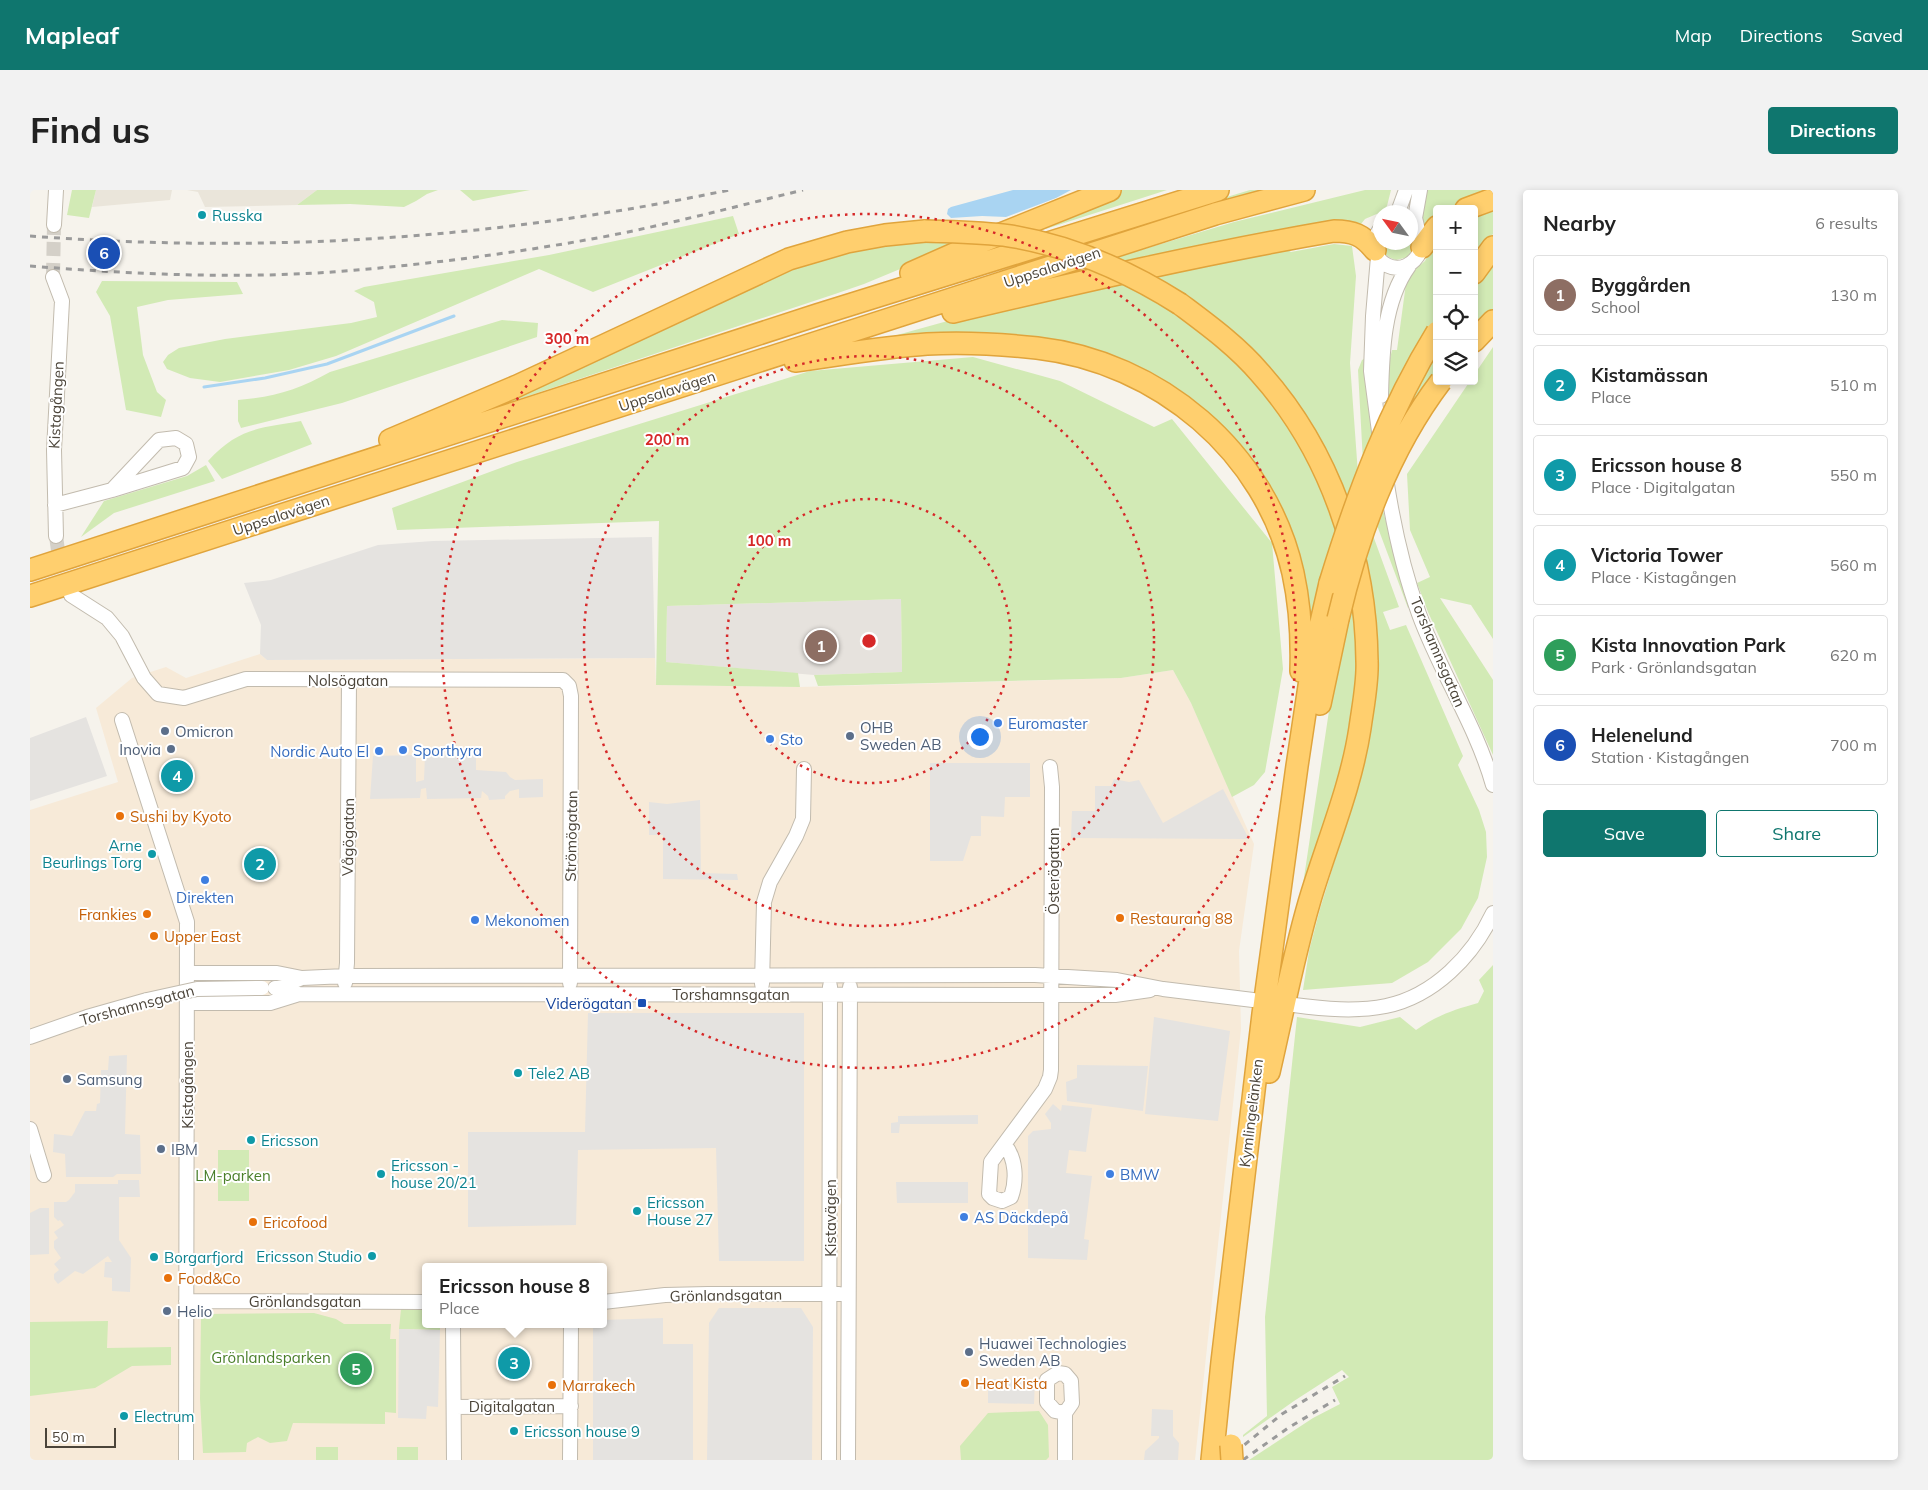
<!DOCTYPE html>
<meta charset="utf-8">
<style>
:root{--surface:#fff;--page:#f2f2f2;--text:#222;--muted:#767676;--line:#e0e0e0;--accent:#0f766e}
body{margin:0;font-family:Mulish,sans-serif;background:var(--page);color:var(--text)}
.controls{position:absolute;right:15px;top:15px;display:grid;overflow:hidden;border-radius:5px;box-shadow:0 2px 8px #0003}
.controls button{width:45px;height:45px;display:grid;place-items:center;padding:0;border:0;border-bottom:1px solid var(--line);background:var(--surface);color:var(--text);font:25px sans-serif}
.compass{position:absolute;left:1343px;top:15px;width:45px;height:45px;border-radius:50%;background:var(--surface);box-shadow:0 2px 8px #0003;rotate:303deg}
.scale{position:absolute;left:15px;bottom:12px;width:71px;box-sizing:border-box;padding-left:5px;border:2px solid #4b4439;border-top:0;font-size:14px;line-height:18px;white-space:nowrap;color:#4b4439;-webkit-text-stroke:4px #fff;paint-order:stroke}
.you{position:absolute;left:949px;top:546px;width:18px;height:18px;margin:-12px;border:4px solid #fff;border-radius:50%;background:#1a73e8;box-shadow:0 0 0 8px #1a73e833}
.badge{display:grid;place-items:center;width:32px;height:32px;border-radius:50%;background:var(--accent);color:#fff;font-size:16px;font-weight:700}
.pin{position:absolute;translate:-50% -50%;border:2px solid #fff;box-shadow:0 1px 5px #0006}
.popup{position:absolute;left:392px;top:1073px;width:185px;height:65px;box-sizing:border-box;display:grid;place-content:center;border-radius:5px;background:var(--surface);filter:drop-shadow(0 1px 4px #0005);font-size:16px;white-space:nowrap;color:var(--muted)}
.popup b{font-size:19px;color:var(--text)}
.popup::after{content:'';position:absolute;left:50%;top:100%;margin-left:-10px;border:10px solid transparent;border-top-color:var(--surface)}
.list{margin:0;padding:0;list-style:none}
h2{display:flex;justify-content:space-between;align-items:center;height:65px;margin:0;padding:0 20px;font-size:21px}
h2 small{font-size:16px;font-weight:400;color:var(--muted)}
.list li{display:grid;grid-template-columns:32px 1fr auto;gap:15px;align-items:center;box-sizing:border-box;height:80px;margin:0 10px 10px;padding:0 10px;border:1px solid var(--line);border-radius:5px}
.list b{display:block;font-size:19px;white-space:nowrap}
.list p{margin:0;font-size:16px;white-space:nowrap;color:var(--muted)}
.list em{font-size:16px;font-style:normal;color:var(--muted)}
.actions{display:flex;gap:10px;padding:15px 20px}
.actions a{flex:1;padding:11px 0;border:1px solid var(--accent);border-radius:5px;text-align:center;font-size:18px;color:var(--accent)}
.actions .main{background:var(--accent);color:#fff}
.icon{flex:none;width:28px;height:28px;fill:none;stroke:currentColor;stroke-width:2;stroke-linecap:round;stroke-linejoin:round}
.map{position:relative;flex:none;width:1463px;height:1270px;overflow:hidden;border-radius:5px}
header{display:flex;align-items:center;gap:30px;box-sizing:border-box;height:70px;padding:0 25px;background:var(--accent);color:#fff}
header strong{font-size:24px}
nav{display:flex;gap:28px;margin-inline-start:auto;font-size:18px}
.intro{display:flex;align-items:center;justify-content:space-between;box-sizing:border-box;height:120px;padding:0 30px}
h1{margin:0;font-size:35px}
.button{padding:12px 22px;border-radius:5px;background:var(--accent);color:#fff;font-size:18px;font-weight:700}
main{display:flex;gap:30px;padding:0 30px}
aside{flex:1;background:var(--surface);border-radius:5px;box-shadow:0 2px 8px #0003}
.map>svg:first-child{display:block}
.residential{fill:#eae5da}
.commercial{fill:#f7ead8;fill-rule:evenodd}
.industrial{fill:#e6e2dd}
.green{fill:#d2eab5}
.parking{fill:#e5e3e0}
.water{fill:#a9d4f2}
.lines{fill:none;stroke-linecap:round;stroke-linejoin:round}
.stream{stroke:#a9d4f2;stroke-width:3}
.minor-tunnel{stroke:#d4d0c8;stroke-width:14;stroke-dasharray:14 7;stroke-linecap:butt}
.minor-casing{stroke:#c2bbae;stroke-width:16}
.highway-casing{stroke:#e0a43c;stroke-width:24}
.minor{stroke:#fff;stroke-width:14}
.highway{stroke:#ffcf6e;stroke-width:21}
.rail{stroke:#9a9a9a;stroke-width:3;stroke-dasharray:6 6;stroke-linecap:butt}
.minor-bridge-casing{stroke:#c2bbae;stroke-width:16;stroke-linecap:butt}
.highway-bridge-casing{stroke:#e0a43c;stroke-width:24;stroke-linecap:butt}
.minor-bridge{stroke:#fff;stroke-width:14}
.highway-bridge{stroke:#ffcf6e;stroke-width:21}
.ring{fill:none;stroke:#d62828;stroke-width:2.5;stroke-dasharray:2.5 5}
.culture-dot{fill:#0f9aa8;stroke:#fff;stroke-width:2}
.shop-dot{fill:#3f7fe0;stroke:#fff;stroke-width:2}
.service-dot{fill:#5c6f8a;stroke:#fff;stroke-width:2}
.food-dot{fill:#e8710a;stroke:#fff;stroke-width:2}
.transit-dot{fill:#1a4fb4;stroke:#fff;stroke-width:2}
.labels{text-anchor:middle;dominant-baseline:central;stroke-width:4;stroke-linejoin:round;paint-order:stroke}
.culture-label{font-size:15px;fill:#0d838f;stroke:#fff;text-anchor:start}
.street-label{font-size:15px;fill:#4b4439;stroke:#fff}
.shop-label{font-size:15px;fill:#366cbe;stroke:#fff;text-anchor:start}
.service-label{font-size:15px;fill:#4e5e75;stroke:#fff;text-anchor:start}
.food-label{font-size:15px;fill:#c56008;stroke:#fff;text-anchor:start}
.transit-label{font-size:15px;fill:#164399;stroke:#fff;text-anchor:end}
.park-label{font-size:15px;fill:#4a7f2a;stroke:#fff}
.centre{fill:#d62828;stroke:#fff;stroke-width:2.5}
.ring-label{font-size:15px;text-anchor:middle;font-weight:bold;fill:#d62828;stroke:#fff;stroke-width:4;stroke-linejoin:round;paint-order:stroke}
</style>
<header>
<strong>Mapleaf</strong>
<nav><a>Map</a><a>Directions</a><a>Saved</a></nav>
</header>
<div class="intro"><h1>Find us</h1><a class="button">Directions</a></div>
<main>
<div class="map">
<svg width="1463" height="1270" viewBox="0 0 1463 1270">
<rect width="100%" height="100%" fill="#f6f3ec"/>
<path class="residential" d="M66,0H142L140,10L62,17Z
M157,0H287L267,15L175,17L168,2Z"/>
<path class="commercial" d="M230,464L237,470L625,468L626,495L770,497L1091,488L1143,480L1161,513L1224,654L1209,761L1211,839L1165,1270H0V620L88,592L66,518L102,488L136,477L156,488ZM395,1077H573V1134H395Z"/>
<path class="industrial" d="M871,409L872,482L784,485L636,472L637,416Z"/>
<path class="green" d="M42,0H66L59,28L37,25Z
M287,0H408L397,4L386,11L374,17L320,14L267,15Z
M430,0H500L443,11Z
M1092,0H1137L1000,44L990,42Z
M1220,0H1238L1048,56L1041,54Z
M1335,0H1361L1356,20L1335,29L1327,39L1096,76L1081,69L1204,32Z
M1396,0H1463L1427,19H1407V31L1395,43L1391,24Z
M1463,14V44L1444,69V21Z
M703,26L709,44L563,102L509,79L306,166L259,180L190,192L160,188L137,179L133,172L138,165L149,158L195,149L321,133L347,127L344,112L324,101L334,97L519,65Z
M1381,43L1384,57L1378,67L1366,70C1356,67 1353,63 1352,53L1380,52Z
M1407,44V126L1355,223V190L1362,160H1367L1377,86L1395,71Z
M940,50L834,94L805,104L483,211L480,205L713,97L785,69L870,51Z
M1304,54L1322,56L1326,86L1320,173L1328,284L1317,315L1265,216L1112,83L1254,58L1261,62Z
M1463,72V122L1444,141V96Z
M1088,88C1161,125 1226,181 1269,251C1284,276 1296,310 1309,337L1280,443L1214,266L1077,169L849,150L979,114Z
M72,91L207,92L213,104L138,110L107,117L113,165L127,202L136,210L131,227L96,220L80,126L66,102Z
M472,130L508,133L507,147L312,213L211,238L208,231V210C244,207 268,200 300,182Z
M1407,154V187L1359,263L1375,212Z
M1463,157V449L1441,415L1410,408L1463,490V565L1398,422L1387,393L1400,387L1380,340L1377,284L1440,191H1444V185Z
M943,167L1030,191L1124,237L1142,229L1242,353L1253,479L1235,582L1224,595L1202,607L1161,513L1143,480L1091,488L788,496L784,485L872,482L871,409L637,416L636,472L768,483L770,497L626,495L629,331L367,340L362,318L487,272L780,181Z
M1334,169L1338,179L1343,249L1333,272L1328,180L1332,170Z
M271,231L282,254L192,289L178,271C208,238 230,238 271,231Z
M176,275L185,291L84,323L51,347L74,311L157,286Z
M1351,313L1379,417L1378,418L1345,330Z
M1341,340L1369,417L1353,422L1360,440L1376,435L1433,566L1428,575L1449,620L1456,642L1457,667L1448,708L1431,739L1398,772L1362,793L1273,800L1279,761L1290,719L1331,585L1337,557L1346,490L1333,367Z
M1323,400L1328,489L1312,588L1272,701L1303,494Z
M1463,775V1270H1219L1283,1228L1310,1214L1302,1197L1319,1187L1312,1180L1264,1211L1213,1247V1245L1237,1226L1235,1127L1267,827L1330,837L1370,827L1386,840C1408,825 1423,820 1448,813L1454,801L1449,790Z
M188,960H219V1011H188Z
M371,1119H395V1134H410V1140L369,1139Z
M284,1123L306,1129L314,1134H361L360,1149H366V1223L355,1222V1234L263,1233L257,1251L240,1253L228,1247L217,1253L216,1262L173,1263L170,1209L171,1124Z
M78,1131L77,1158L141,1157V1175L102,1176L65,1198L0,1206V1132Z
M1009,1221L1018,1235L1019,1267L1016,1270H931L930,1256L958,1223Z
M286,1257H308V1270H286Z
M367,1257H388V1270H367Z"/>
<path class="parking" d="M622,347L625,468L237,470L230,464L231,435L214,393L241,390L348,355L403,351Z
M56,527L77,586L0,611V548Z
M386,565V592L394,590L395,565H446V580L476,582L480,587L485,590L513,589V607L489,608V599L480,601L475,606V609L459,610L458,606L452,601L451,608L397,609L396,598L391,599L390,608L340,609L343,566Z
M900,573H1000V607H975L974,627L951,626V646H941L933,671H900Z
M1084,589L1099,592L1109,590L1133,633L1193,599L1219,649L1041,648L1042,621H1065V596H1081Z
M670,610L671,683L707,684L708,690L633,689V645H619V612L637,614Z
M558,823H774V1071H689L686,958L548,960L546,1035L438,1037V942H555Z
M1124,827L1200,841L1188,931L1115,924Z
M97,865L95,944L110,945L111,984H87L83,987H36L35,964L23,962L24,944L42,946L55,921H66L67,914L70,913L71,880H78L79,866Z
M1047,875L1118,876L1113,921L1037,911L1036,892L1047,888Z
M1023,914L1031,921L1032,915L1062,918L1056,962L1039,960L1036,983L1062,986L1054,1049L1059,1050L1057,1070L998,1068V946L1003,941L1021,939V933L1015,924Z
M948,925V934H870L869,943H861V933L868,932V926Z
M88,990H109L110,1007H89V1050L101,1068L100,1102L82,1101V1088L74,1087L75,1072H82L78,1066L53,1084L45,1081L28,1094L24,1089V1084L29,1080L24,1074L31,1068L24,1058V1051L28,1048L24,1042L34,1035L30,1030L28,1031L24,1027V1012H36L39,1010L45,1002V994H88Z
M866,992H938V1013H867Z
M10,1018H19V1064L0,1065V1023Z
M689,1118H771L783,1137L782,1270H677L679,1133Z
M633,1128V1154H663V1270H563V1134H573V1130Z
M369,1139L410,1140L408,1217L397,1216L396,1229L368,1228Z
M958,1189L1005,1190L1004,1214L958,1213Z
M1122,1219L1143,1220V1246L1149,1253L1148,1270H1114L1115,1261L1129,1248V1246H1121Z"/>
<path class="water" d="M983,0H1041L1026,8L976,27L952,26L921,28L917,24L918,19L921,17Z"/>
<g class="lines">
<path class="stream" d="M174,197L235,188L297,174L424,126"/>
<path class="minor-tunnel" d="M23,87L24,35
M26,346L30,375L40,402"/>
<g class="minor-casing">
<path id="minor" d="M1368,22L1376,0
M24,35L26,0
M1350,39C1328,71 1377,98 1392,57L1385,28L1390,0
M1348,67L1343,126L1341,181L1350,249
M23,87L32,111L24,260L26,346
M1351,206C1352,164 1353,112 1379,76
M1356,288C1363,334 1373,380 1389,424C1410,482 1446,535 1463,595
M25,315L82,300L153,278L159,267L156,254L146,248L129,250L82,300
M41,405L77,428L92,446L114,488L128,504L154,508L216,489L533,490L539,496L541,506L540,793
M92,530L157,732L156,1270
M158,783H247L272,788
M315,793L317,773L319,490
M732,794L734,712L740,692L766,646L773,629L774,579
M245,798L269,804L1022,805H1085L1120,800
M247,798L272,788L316,786L1005,785L1087,790L1133,799L1223,810
M157,813H240L269,804
M1264,815C1294,819 1326,822 1356,816C1404,806 1443,766 1463,723
M0,847L57,827L117,810
M0,939L14,985
M975,955C986,969 987,990 981,1007L972,1011L963,1008L959,1004L961,972L1015,899L1020,887L1021,880L1022,597L1020,577
M156,1111L395,1112
M573,1112L635,1105L678,1104H809
M423,1134L424,1270
M424,1217L541,1216
M1035,1223L1025,1221L1017,1212V1190L1028,1183L1035,1184L1041,1191L1042,1213L1035,1223V1270
M540,1270L541,1134
M799,1270L800,796
M818,1270L820,797"/>
</g>
<g class="highway-casing">
<path id="highway" d="M1436,19L1463,9
M1392,57L1407,37
M881,83L951,52L1080,0
M1444,83L1463,57
M1150,114C1178,135 1207,156 1230,183C1300,261 1336,367 1337,471C1338,492 1333,516 1330,538C1321,598 1296,655 1279,713C1263,768 1252,826 1239,882
M923,122C1050,92 1176,63 1304,41C1323,41 1333,45 1345,60
M1444,151L1463,131
M765,171C809,165 853,157 897,154C933,152 971,154 1007,158C1128,172 1236,261 1263,383C1270,415 1272,448 1271,481
M360,250L487,196L759,69L817,52L855,45L895,41
M0,380L787,125L1188,0
M0,406L1185,24L1274,0
M1290,514L1308,429
M1182,1270L1192,1172L1233,824L1267,576L1284,463L1300,393"/>
</g>
<use href="#minor" class="minor"/>
<use href="#highway" class="highway"/>
<path class="rail" d="M0,46C237,64 466,49 699,0
M0,76C100,84 202,89 302,82C394,75 487,63 578,46C644,33 708,16 773,0
M1196,1270L1252,1224L1315,1186
M1213,1270L1258,1238L1305,1210"/>
<g class="minor-bridge-casing">
<path id="minor-bridge" d="M117,810L167,799L232,798"/>
</g>
<g class="highway-bridge-casing">
<path id="highway-bridge" d="M895,41C923,42 952,42 980,46C1041,56 1098,81 1150,114
M1300,393C1327,305 1359,220 1407,142
M1308,429C1328,345 1358,261 1411,191
M1201,1255L1202,1270"/>
</g>
<use href="#minor-bridge" class="minor-bridge"/>
<use href="#highway-bridge" class="highway-bridge"/>
</g>
<g class="ring">
<circle cx="839" cy="451" r="142"/>
<circle cx="839" cy="451" r="285"/>
<circle cx="839" cy="451" r="427"/>
</g>
<g class="culture-dot">
<circle cx="172" cy="25" r="5"/>
<circle cx="122" cy="664" r="5"/>
<circle cx="488" cy="883" r="5"/>
<circle cx="221" cy="950" r="5"/>
<circle cx="351" cy="984" r="5"/>
<circle cx="607" cy="1021" r="5"/>
<circle cx="342" cy="1066" r="5"/>
<circle cx="124" cy="1067" r="5"/>
<circle cx="94" cy="1226" r="5"/>
<circle cx="484" cy="1241" r="5"/>
</g>
<g class="shop-dot">
<circle cx="968" cy="533" r="5"/>
<circle cx="740" cy="549" r="5"/>
<circle cx="373" cy="560" r="5"/>
<circle cx="349" cy="561" r="5"/>
<circle cx="175" cy="690" r="5"/>
<circle cx="445" cy="730" r="5"/>
<circle cx="1080" cy="984" r="5"/>
<circle cx="934" cy="1027" r="5"/>
</g>
<g class="service-dot">
<circle cx="135" cy="541" r="5"/>
<circle cx="820" cy="546" r="5"/>
<circle cx="141" cy="559" r="5"/>
<circle cx="37" cy="889" r="5"/>
<circle cx="131" cy="959" r="5"/>
<circle cx="137" cy="1121" r="5"/>
<circle cx="939" cy="1162" r="5"/>
</g>
<g class="food-dot">
<circle cx="90" cy="626" r="5"/>
<circle cx="117" cy="724" r="5"/>
<circle cx="1090" cy="728" r="5"/>
<circle cx="124" cy="746" r="5"/>
<circle cx="223" cy="1032" r="5"/>
<circle cx="138" cy="1088" r="5"/>
<circle cx="935" cy="1193" r="5"/>
<circle cx="522" cy="1195" r="5"/>
</g>
<rect class="transit-dot" x="607" y="808" width="10" height="10" rx="2.5"/>
<g class="labels">
<g class="culture-label">
<text x="182" y="25">Russka</text>
<text x="112" y="655" text-anchor="end">Arne<tspan x="112" dy="17">Beurlings Torg</tspan></text>
<text x="498" y="883">Tele2 AB</text>
<text x="231" y="950">Ericsson</text>
<text x="361" y="975">Ericsson -<tspan x="361" dy="17">house 20/21</tspan></text>
<text x="617" y="1012">Ericsson<tspan x="617" dy="17">House 27</tspan></text>
<text x="332" y="1066" text-anchor="end">Ericsson Studio</text>
<text x="134" y="1067">Borgarfjord</text>
<text x="104" y="1226">Electrum</text>
<text x="494" y="1241">Ericsson house 9</text>
</g>
<g class="street-label">
<text transform="translate(1022 77) rotate(-18)">Uppsalavägen</text>
<text transform="translate(637 201) rotate(-18)">Uppsalavägen</text>
<text transform="translate(26 215) rotate(-87)">Kistagången</text>
<text transform="translate(251 325) rotate(-18)">Uppsalavägen</text>
<text transform="translate(1408 462) rotate(67)">Torshamnsgatan</text>
<text x="318" y="490">Nolsögatan</text>
<text transform="translate(541 646) rotate(-89)">Strömögatan</text>
<text transform="translate(318 647) rotate(-89)">Vågögatan</text>
<text transform="translate(1023 681) rotate(-90)">Österögatan</text>
<text x="701" y="804">Torshamnsgatan</text>
<text transform="translate(107 815) rotate(-15)">Torshamnsgatan</text>
<text transform="translate(157 895) rotate(-90)">Kistagången</text>
<text transform="translate(1221 923) rotate(-83)">Kymlingelänken</text>
<text transform="translate(800 1028) rotate(-90)">Kistavägen</text>
<text transform="translate(696 1105) rotate(-1)">Grönlandsgatan</text>
<text x="275" y="1111">Grönlandsgatan</text>
<text x="482" y="1216">Digitalgatan</text>
</g>
<g class="shop-label">
<text x="978" y="533">Euromaster</text>
<text x="750" y="549">Sto</text>
<text x="383" y="560">Sporthyra</text>
<text x="339" y="561" text-anchor="end">Nordic Auto El</text>
<text x="175" y="707" text-anchor="middle">Direkten</text>
<text x="455" y="730">Mekonomen</text>
<text x="1090" y="984">BMW</text>
<text x="944" y="1027">AS Däckdepå</text>
</g>
<g class="service-label">
<text x="830" y="537">OHB<tspan x="830" dy="17">Sweden AB</tspan></text>
<text x="145" y="541">Omicron</text>
<text x="131" y="559" text-anchor="end">Inovia</text>
<text x="47" y="889">Samsung</text>
<text x="141" y="959">IBM</text>
<text x="147" y="1121">Helio</text>
<text x="949" y="1153">Huawei Technologies<tspan x="949" dy="17">Sweden AB</tspan></text>
</g>
<g class="food-label">
<text x="100" y="626">Sushi by Kyoto</text>
<text x="107" y="724" text-anchor="end">Frankies</text>
<text x="1100" y="728">Restaurang 88</text>
<text x="134" y="746">Upper East</text>
<text x="233" y="1032">Ericofood</text>
<text x="148" y="1088">Food&amp;Co</text>
<text x="945" y="1193">Heat Kista</text>
<text x="532" y="1195">Marrakech</text>
</g>
<g class="transit-label">
<text x="602" y="813">Viderögatan</text>
</g>
<g class="park-label">
<text x="203" y="985">LM-parken</text>
<text x="241" y="1167">Grönlandsparken</text>
</g>
</g>
<circle cx="839" cy="451" r="8" class="centre"/>
<g class="ring-label">
<text x="537" y="154">300 m</text>
<text x="637" y="255">200 m</text>
<text x="739" y="356">100 m</text>
</g>
</svg>
<div class="controls">
<button>+</button>
<button>−</button>
<button><svg class="icon" aria-label="locate" viewBox="0 0 24 24"><circle cx="12" cy="12" r="6"/><path d="M12 2v4M12 18v4M2 12h4M18 12h4"/></svg></button>
<button><svg class="icon" aria-label="layers" viewBox="0 0 24 24"><path d="M12 4l9 5-9 5-9-5zM3 14l9 5 9-5"/></svg></button>
</div>
<svg class="compass" viewBox="-18 -18 36 36"><path d="M0-13l5 13h-10z" fill="#e53935"/><path d="M0 13l5-13h-10z" fill="#767676"/></svg>
<div class="scale">50 m</div>
<div class="you"></div>
<div class="pin badge" style="left:791px;top:456px;background:#8d6e63">1</div>
<div class="pin badge" style="left:230px;top:674px;background:#0f9aa8">2</div>
<div class="pin badge" style="left:484px;top:1173px;background:#0f9aa8">3</div>
<div class="popup"><b>Ericsson house 8</b>Place</div>
<div class="pin badge" style="left:147px;top:586px;background:#0f9aa8">4</div>
<div class="pin badge" style="left:326px;top:1179px;background:#2e9e5b">5</div>
<div class="pin badge" style="left:74px;top:63px;background:#1a4fb4">6</div>
</div>
<aside>
<h2>Nearby<small>6 results</small></h2>
<ul class="list">
<li><span class="badge" style="background:#8d6e63">1</span><div><b>Byggården</b><p>School</p></div><em>130 m</em></li>
<li><span class="badge" style="background:#0f9aa8">2</span><div><b>Kistamässan</b><p>Place</p></div><em>510 m</em></li>
<li><span class="badge" style="background:#0f9aa8">3</span><div><b>Ericsson house 8</b><p>Place · Digitalgatan</p></div><em>550 m</em></li>
<li><span class="badge" style="background:#0f9aa8">4</span><div><b>Victoria Tower</b><p>Place · Kistagången</p></div><em>560 m</em></li>
<li><span class="badge" style="background:#2e9e5b">5</span><div><b>Kista Innovation Park</b><p>Park · Grönlandsgatan</p></div><em>620 m</em></li>
<li><span class="badge" style="background:#1a4fb4">6</span><div><b>Helenelund</b><p>Station · Kistagången</p></div><em>700 m</em></li>
</ul>
<div class="actions"><a class="main">Save</a><a>Share</a></div>
</aside>
</main>
